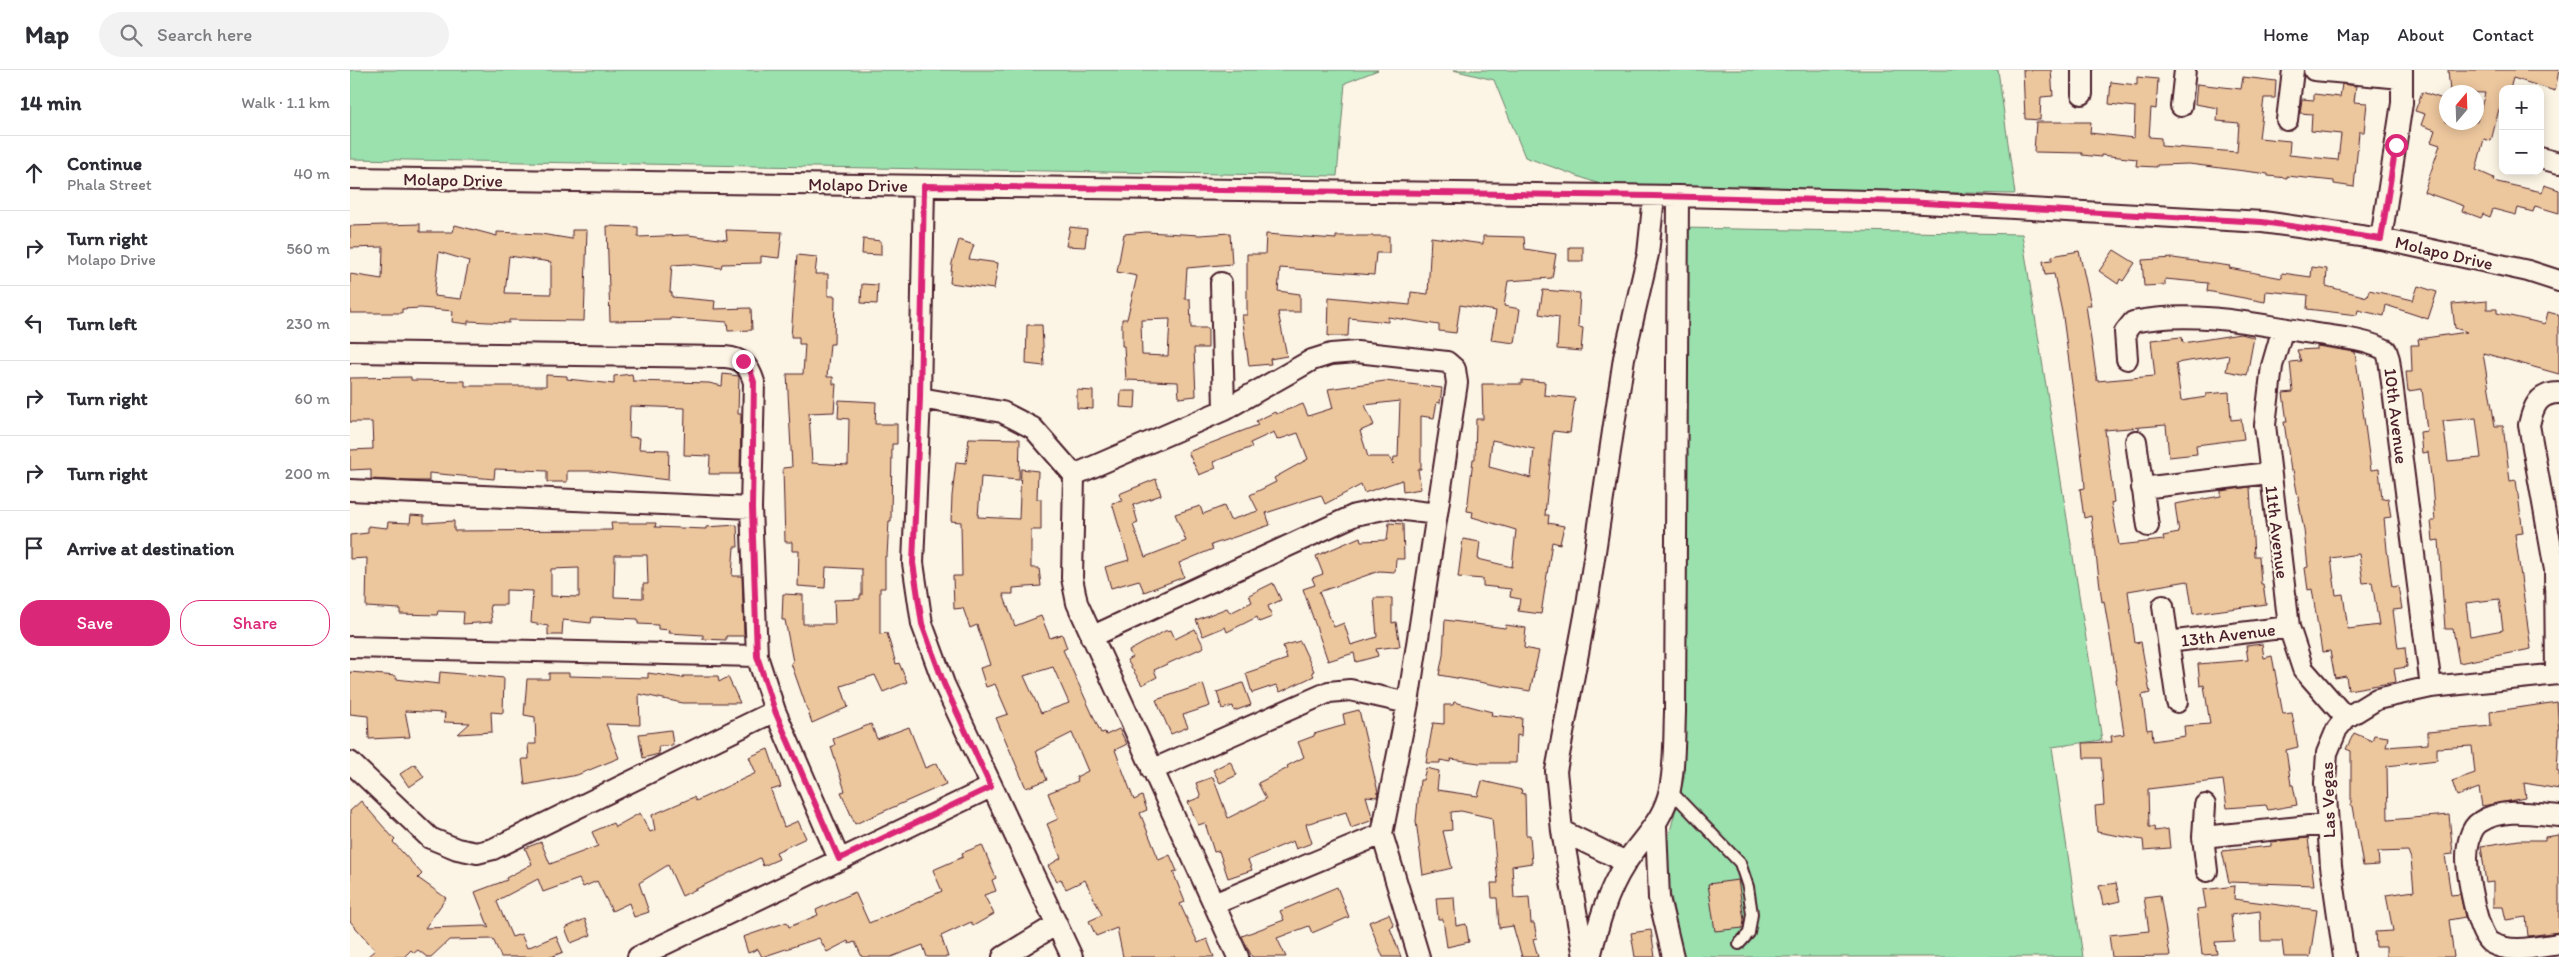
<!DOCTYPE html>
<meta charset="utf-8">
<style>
:root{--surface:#fff;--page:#f2f2f3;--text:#2b2b33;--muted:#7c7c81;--line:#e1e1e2;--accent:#db2777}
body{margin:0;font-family:Itim,sans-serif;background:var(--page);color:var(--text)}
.controls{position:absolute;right:15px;top:15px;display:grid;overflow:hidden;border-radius:10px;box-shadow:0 2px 12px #0003}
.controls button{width:45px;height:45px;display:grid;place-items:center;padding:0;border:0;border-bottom:1px solid var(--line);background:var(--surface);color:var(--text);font:25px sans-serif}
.compass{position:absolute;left:2089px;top:15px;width:45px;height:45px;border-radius:50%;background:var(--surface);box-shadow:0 2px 12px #0003;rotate:19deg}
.stop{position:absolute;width:15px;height:15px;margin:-11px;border:4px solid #db2777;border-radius:50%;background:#fff}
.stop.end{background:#db2777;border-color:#fff;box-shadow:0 1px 5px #0008}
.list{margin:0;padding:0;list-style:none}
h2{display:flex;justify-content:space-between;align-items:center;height:65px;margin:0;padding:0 20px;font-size:21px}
h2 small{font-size:16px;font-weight:400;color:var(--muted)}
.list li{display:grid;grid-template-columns:32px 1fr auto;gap:15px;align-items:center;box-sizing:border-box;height:75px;padding:0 20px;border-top:1px solid var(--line)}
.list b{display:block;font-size:19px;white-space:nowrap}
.list p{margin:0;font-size:16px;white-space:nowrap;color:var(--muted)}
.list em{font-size:16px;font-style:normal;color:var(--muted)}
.actions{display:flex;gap:10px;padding:15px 20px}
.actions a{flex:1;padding:11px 0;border:1px solid var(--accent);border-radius:20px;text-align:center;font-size:18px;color:var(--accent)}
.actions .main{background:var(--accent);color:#fff}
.icon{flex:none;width:28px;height:28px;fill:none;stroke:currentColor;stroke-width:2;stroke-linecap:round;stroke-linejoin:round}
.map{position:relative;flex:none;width:2209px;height:887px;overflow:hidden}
header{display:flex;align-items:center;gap:30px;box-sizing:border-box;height:70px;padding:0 25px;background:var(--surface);border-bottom:1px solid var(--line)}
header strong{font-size:24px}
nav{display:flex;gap:28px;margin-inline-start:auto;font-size:18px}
.search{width:350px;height:45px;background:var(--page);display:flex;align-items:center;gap:12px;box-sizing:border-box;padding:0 18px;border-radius:28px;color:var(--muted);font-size:19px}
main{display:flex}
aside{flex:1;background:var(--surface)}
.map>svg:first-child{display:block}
.green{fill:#9ae1ae;stroke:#72806c}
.building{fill:#ecc69d;stroke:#4a1f2b;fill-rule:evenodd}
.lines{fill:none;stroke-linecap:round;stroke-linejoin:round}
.service-casing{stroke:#4a1f2b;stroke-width:14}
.minor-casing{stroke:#4a1f2b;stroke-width:24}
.service{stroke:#fcf5e5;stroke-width:10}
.minor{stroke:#fcf5e5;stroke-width:20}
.route{stroke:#db2777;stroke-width:6}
.labels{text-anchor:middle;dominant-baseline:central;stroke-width:4.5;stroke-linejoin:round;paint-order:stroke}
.street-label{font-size:18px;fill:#4a1f2b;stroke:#fcf5e5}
</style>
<header>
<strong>Map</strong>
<div class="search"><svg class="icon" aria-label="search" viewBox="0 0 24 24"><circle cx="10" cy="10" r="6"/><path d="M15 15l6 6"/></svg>Search here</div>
<nav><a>Home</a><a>Map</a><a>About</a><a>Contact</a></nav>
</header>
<main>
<aside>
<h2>14 min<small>Walk · 1.1 km</small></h2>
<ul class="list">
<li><svg class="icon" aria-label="ahead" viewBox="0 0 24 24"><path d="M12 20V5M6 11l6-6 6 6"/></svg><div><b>Continue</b><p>Phala Street</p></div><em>40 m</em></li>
<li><svg class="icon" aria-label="right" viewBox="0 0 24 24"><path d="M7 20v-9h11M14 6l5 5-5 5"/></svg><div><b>Turn right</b><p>Molapo Drive</p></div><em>560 m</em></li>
<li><svg class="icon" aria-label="left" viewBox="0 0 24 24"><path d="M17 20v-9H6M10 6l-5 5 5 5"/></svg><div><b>Turn left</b></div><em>230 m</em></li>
<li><svg class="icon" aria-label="right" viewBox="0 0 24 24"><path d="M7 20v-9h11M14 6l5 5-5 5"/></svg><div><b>Turn right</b></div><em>60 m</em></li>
<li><svg class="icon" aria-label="right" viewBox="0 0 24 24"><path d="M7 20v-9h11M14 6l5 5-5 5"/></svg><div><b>Turn right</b></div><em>200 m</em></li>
<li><svg class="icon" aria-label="arrive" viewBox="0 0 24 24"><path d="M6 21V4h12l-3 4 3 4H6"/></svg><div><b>Arrive at destination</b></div></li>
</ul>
<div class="actions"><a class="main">Save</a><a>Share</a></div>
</aside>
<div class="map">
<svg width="2209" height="887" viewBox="0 0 2209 887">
<rect width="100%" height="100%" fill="#fcf5e5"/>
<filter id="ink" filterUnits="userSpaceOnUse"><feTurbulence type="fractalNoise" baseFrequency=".02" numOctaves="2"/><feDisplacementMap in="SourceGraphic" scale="10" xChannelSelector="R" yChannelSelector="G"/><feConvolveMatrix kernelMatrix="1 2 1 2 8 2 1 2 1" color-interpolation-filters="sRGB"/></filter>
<g filter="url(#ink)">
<path class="green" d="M0,0H1028L995,13L987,106L0,89Z
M1103,0H1648L1665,124L1255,116L1175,87L1144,10Z
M1330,158L1672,164L1752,670L1702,677L1733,887H1336L1333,884L1313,788L1334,708Z"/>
<path class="building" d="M1673,0H1701L1703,26L1691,27L1690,50L1675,49Z
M2098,0H2209L2205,21L2163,8L2160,19H2153V40L2149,39L2141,71L2134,69L2126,100L2144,108L2143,111L2192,122L2194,115L2209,120V143L2185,136L2183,142L2168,138L2166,145L2143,139L2140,147L2133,144L2131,148L2112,141L2114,136L2074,122L2090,75L2081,72L2085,60L2071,55L2075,44L2065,41L2072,22L2096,30V52H2127L2135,23L2100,22Z
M1787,7L1808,9L1806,39L1801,38L1799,67L1811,68V76L1887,82L1889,53L1867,51L1868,38L1845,34L1847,14L1891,19L1893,7L1926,11L1925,28H1914L1909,68L1940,71L1939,85L1988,90L1991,64L1961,61L1962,44L1950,43L1952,29L1964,30V24L1990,27L1992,14L2006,16L2004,32L2017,33L2014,62H2009L2004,117L1984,114V111L1937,106V108L1918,106V104L1839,94L1807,95V97L1786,96L1787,89L1751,85V87L1732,85V83L1684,82L1686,52H1741L1740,63L1784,68L1785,37L1759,34L1761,12L1787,15Z
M70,154V162H103L105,155L147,166V162L191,164L222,169V160H237L234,251L159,250V253L118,251V254L102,252L103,241L71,238L52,239V243H0V204L32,209L33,177L0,178V156ZM89,182L119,191L111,229L84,226ZM159,186L201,192V224L155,223Z
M257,156L288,157V167L338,165L377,170L376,160L432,162L429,188L411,186V193L372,194L371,198L339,194L322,195L320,222L322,223V227L365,231L364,239L401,238L402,260L378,261L377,252L321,248V250L260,251Z
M720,157L737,159L735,177L716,176Z
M796,162L850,165L880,163L882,194L837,198L835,229H840L841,258H858V278H844L846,326L829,328L828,312L776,310L774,276H772V249H777L787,206L767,202L774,164ZM820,249L818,286L792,285L791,250Z
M916,164L986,169V166H1039V183H1026L1024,205L930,198L928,221L950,224V242H928L937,286L920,289L921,294L899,296L892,245H897V184H915Z
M1133,166L1174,167L1175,179L1206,184L1202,208L1158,211L1154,236L1170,239L1165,273L1141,270L1146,241L1110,235L1106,263L1089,261V255L1038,247V252L999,248L998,266H978L979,227L1060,235L1061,222L1078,224L1081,167L1133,174Z
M513,169L531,171V185L512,184Z
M609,170L624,175L619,189L648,193L644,219L600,213L602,193Z
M1219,177H1233V191H1219Z
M1764,180L1785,193L1773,211L1770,209L1768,214L1749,201Z
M1729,181L1741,235H1736L1747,311L1805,306L1801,270L1832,267L1833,273L1890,264L1904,267L1897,305L1876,301L1879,285L1826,293L1831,331L1856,327V324L1879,322L1881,350L1891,349L1894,369L1846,375L1847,384L1819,387L1816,355L1755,360L1764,432L1761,433L1769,475L1814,470L1813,466L1829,463L1825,434L1871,426V421L1900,417L1904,486H1909L1911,514H1913L1916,534L1843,544L1838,511L1778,521L1785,573L1791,572L1800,623L1792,625L1797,660L1802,659L1803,671L1835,666L1834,656L1860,654L1854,615L1850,616L1848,594L1898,590L1896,576L1912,574L1914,588L1922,586L1933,644L1942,643L1948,677L1936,680L1941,715H1943L1947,735L1918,740L1916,735L1877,738L1873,710L1798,719L1799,757H1804L1805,761L1818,759L1820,778L1794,780L1793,770L1747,762L1745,736L1754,735L1751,688H1734L1733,673L1762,672L1761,666L1774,664L1766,609H1767L1754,531L1752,532L1741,446L1734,448L1730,419L1735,418L1734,404L1713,247L1704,204L1695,205L1693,191L1702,190V186Z
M447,185L467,187L465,204H478V226H485L484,274H480L477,307H483V314H486L484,342L459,343L462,393L498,395L499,349L488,348L489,330L526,332L525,354H547V374H542L541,451H539L537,486H535V518H530V564L537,563L546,594L549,593L557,612L533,622L525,605L491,616L498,637L462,653L441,593L443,592L435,550H432L433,524L453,525V554H485L484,530L510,529V525H512V499L476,497L475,518L448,516L449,481H442V472H435L433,398L442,397L437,304H453L455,274H449V267H441Z
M1823,188L1880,196L1879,198L1932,208V203L1961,207L1962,197L1977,199L1976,216L2017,227L2019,220L2063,230L2068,216L2087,222L2078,249L2036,235L2034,246L2008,240L2007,245L1957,239L1958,225L1916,221L1915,232L1857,221L1858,213L1815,209V215L1794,216L1792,190Z
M512,214L528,215L527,234L511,233Z
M1193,220L1230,223L1228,257L1233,258L1231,281L1207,279L1209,247L1189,244Z
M2137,231V239H2147V243L2195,254L2198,242L2209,245V304L2133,283L2145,356H2153L2160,411L2166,410L2173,463L2165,464L2181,579L2109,593L2103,559H2095L2089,470L2083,471L2081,451H2085L2082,414L2078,382L2072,383L2070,362L2077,361L2072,319L2058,321L2056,302H2062L2061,275H2069L2068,269L2117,262L2105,258L2102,234ZM2126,348L2131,388L2098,391L2093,351ZM2149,529L2153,560L2120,566L2116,533Z
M677,255H692L694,296L676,294Z
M1967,276L2005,282L2021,400L2029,399L2032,429L2038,428L2041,447L2034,448L2037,480L2042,517L2048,516L2052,539L2043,540L2048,578L2055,577L2057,597L2044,599L2046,612L1998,620L1996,606L1985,608L1980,581L1972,582L1962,519L1958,520L1955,498L1958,497L1954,460L1943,400L1941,401L1934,352H1937L1933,323L1943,322L1940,292L1951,291L1947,280L1967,279ZM2009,484L2013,513L2022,512L2029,555L1998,559L1993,524L1986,525L1981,488Z
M282,304L283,311L359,313L372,316L373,304L389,306L388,344H391L390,404H359L360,386L334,385L335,338L280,336L279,367L290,368L289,379L319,380L318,410L242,401H217V412H197V401L145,399L144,409L79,403V411H58L21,409V399L0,400V380L23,379L22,352H0V308L61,307V310L115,311V316H196V305L217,306V309L264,314V306Z
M1172,310L1195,312L1194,325L1225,328L1220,363L1203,361L1195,445H1199L1198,453L1214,456L1210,474L1202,472L1191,544L1168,541L1170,529L1160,527L1161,519L1133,516V509L1108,507L1113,469L1130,472L1128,489L1162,497L1166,460L1122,447L1123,442L1117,441L1123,389H1125L1126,349H1133L1132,314H1172ZM1142,370L1184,379L1181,408L1139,397Z
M1035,311L1092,318L1090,333L1087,332L1084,348L1071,346V399H1068L1071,419L1053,422L1052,410L1014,423L1011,415L975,434L971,425L916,443L920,455L861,475L863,479L829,493L834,507L794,522L789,510L761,518L755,497L779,490L762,433L772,431L769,424L806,409L811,425L783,435L788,453L783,455L795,487L836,471L825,444L850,436L853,444L874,436L880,450L908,441L900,425L926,412L924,408L958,389L948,363L927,370L924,362L900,373L902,377L863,392L866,398L849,405L838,382L908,355L906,351L925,342L926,344L953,334L958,346L983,338L978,319ZM1050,331L1048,387H1044L1043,394L1039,387H1018L1010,361L1024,355L1015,335Z
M727,320L743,321V339L727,338Z
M771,321H786L785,338L770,337Z
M619,368L670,369L669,410L631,407L628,447L669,449L671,399L688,401L687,429H691V460H681V498H689L691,516L663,518V524H653L665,556L691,546L700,568L712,564L717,578L713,580L751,663L755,662L756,665L769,659L777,674L765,680L784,730L792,726L797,740L790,743L809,790L820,785L827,801L823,802L835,832L830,834L848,873L857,869L864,887H773L767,858L746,866L739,851L752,845L735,810L716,819L711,809L707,811L698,796L711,788L697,754L708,749L698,723L728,711L726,707L738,701L722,663L686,681L697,710L676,718L646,648L658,644L645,614L636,617L630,598L640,595L627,555L620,558L613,538L604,539L603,506H612L611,452L601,451L602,426L606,392L616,393ZM703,597L719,633L691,643L674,606Z
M61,445L74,446V453L104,451V461L262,460L261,453H306L305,457L356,459V457L387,455L388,477H384L382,506H392L394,566H376V570L353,569V565L319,563L320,560L308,559V555L288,554V549L242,547L241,553L213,550L212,565H198V556L181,553L183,521L156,520V535H140L142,552L113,554L114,542L88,541L87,545L50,544V539L16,537L17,488L0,489V465L18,463V456L37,458L38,452L60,453ZM265,485H297L298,514H293V528L264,527ZM229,498V527L201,526V499Z
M1039,453L1053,454L1054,489H1046L1045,502L1029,501L969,522L984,557L994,553L1001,575L1027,567L1024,528H1042V553L1046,552L1050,576L1026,579L1028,586L1006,592L1004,583L978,591L953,519L965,515L962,508L973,504L966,486L1010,467L1011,471L1037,470Z
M923,513L931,530L918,536L922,547L909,552L907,547L877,562L875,557L853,566L846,550L877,538L880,543L902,532L899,525Z
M1095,550L1155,558L1156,555L1176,558L1174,578L1189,581L1180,621L1089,605L1093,585Z
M845,559L854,577L804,600L807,607L792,615L777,590L782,587L779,581L815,561L821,560L825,569Z
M950,571L964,601L962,602L964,606L930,622L926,615L902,623L896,603L937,589L933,576Z
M0,602L46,606V609L89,614L90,602L154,608L153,643L141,642L142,662L108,664L120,653L94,652L95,643L55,641L60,667L19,669L18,646L0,644Z
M199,603H219V606L298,608V603L333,608V606H368L369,612L378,607L390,633H333L289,624L290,655L256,654L269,688L227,705L175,715L172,689H179L178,674H186L185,647L174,645L177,609H199Z
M893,613L901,635L884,641L883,636L872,639L867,622Z
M853,614L860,636L833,645L838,657L821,664L806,630Z
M1104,632L1142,642L1141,645L1172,648L1171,666L1167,665L1166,693H1129L1101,689L1100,692L1090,690V693H1076L1083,653L1094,654V635H1103Z
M2207,632L2209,663L2207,701L2209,702V719L2174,713L2176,728L2132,736L2129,718L2107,726L2102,711L2125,703L2122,676L2087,678V690L2037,696L2038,750L2099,745L2103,784L2095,785L2101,825L2110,824L2115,847L2099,850L2104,887H2036V877H2026L2025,862L2043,861L2036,825L2064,821L2061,789L2058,781L2028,782L2029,795L2013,796L2003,736H2001V681L1996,679L2004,663L2022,671L2024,665L2038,667L2036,677L2078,674V662L2141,656L2140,642Z
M1009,640L1028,722L1027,727L1016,726L1023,750L1001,758L996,742L956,754L962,773L946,779L943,771L898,790L902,800L878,808L869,781L864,782L855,753L848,755L838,732L851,727L846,713L863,707L878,748L916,729L908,713L938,698L937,696L954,687L948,672L964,666V664L995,655L993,644Z
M521,654L527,669L559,657L575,698L587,693L596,714L505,754L491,722L495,721L481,677L485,675L483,669Z
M321,660L323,675L308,677L309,684L293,688L289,664Z
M418,679L431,717L421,720L434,757L448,751L456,768L426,782L429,789L413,796L410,788L332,826L318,795L289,813L299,842L284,847L279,833L262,841L247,811L233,817L229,809L193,822L188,809L150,829L147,832L162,867L171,864L177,878L206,866L213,882L201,887H151L143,869L99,870L81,887H77L68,880L64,883L61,880L54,887H17L25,880L0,851V741L11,731L45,770L43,772L72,804L68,808L96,828L75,858L135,856L139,858L125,822L157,810L156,808L182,794L175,778L191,772L200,794L248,776L242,762L263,753L265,757L290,743L300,762L305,760L302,745L344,727L346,731L406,703L399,687Z
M880,691L887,705L870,713L863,700Z
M65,694L74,707L59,717L50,704Z
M1076,698L1089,701L1087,720L1128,726L1132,711L1172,720L1171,723L1175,724L1176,765H1180L1182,793L1162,796L1164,828L1179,827L1181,853H1184L1187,868L1183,869L1188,887H1172L1163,856L1149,858L1147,828H1142L1141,813H1148L1142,748L1111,741L1101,742L1102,760L1093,761L1102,798L1073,805L1066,751L1070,710H1073Z
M2209,765V862L2178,866L2176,847L2156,850L2153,837H2143V812L2136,813L2131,776L2169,770H2195V767Z
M1958,768L1964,815L1879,812L1872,781L1921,776V772Z
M632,775L646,808L642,810L646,821L634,825L644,844L623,856L621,852L591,866L598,887H577L573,875L541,887H512L505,872L499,874L498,871L477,882L469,868L412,887L408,879L398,883L393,867L437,852L439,857L468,845L466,840L505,822L519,853L555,838L592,821L583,800L613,787L612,783Z
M1388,810L1394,850L1393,858L1365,861L1358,814Z
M1766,813L1770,831L1753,835L1749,816Z
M1885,816L1884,829L1967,840L1960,887H1934L1932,871H1911L1910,841L1881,845L1884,871L1865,872L1867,884L1852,885L1847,839L1856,838L1853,820Z
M987,817L999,847L962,863L959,856L927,868L936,887H902L892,866L934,850L930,841Z
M1810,825L1820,886L1762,887L1759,865L1799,861L1794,827Z
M1104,827L1106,856L1116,854L1119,872L1097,877L1093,849H1088L1086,828Z
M1039,844L1044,856L1040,858L1051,887H1033L1019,852Z
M235,849L241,865L221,873L215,858Z
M1301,860L1305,887H1285L1281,863Z"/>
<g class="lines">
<g class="service-casing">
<path id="service" d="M1320,720L1390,793L1398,817L1402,844L1399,863L1389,874"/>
</g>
<g class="minor-casing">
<path id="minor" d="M1964,0L2052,8
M1732,24V0
M1831,36L1835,0
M1937,50L1943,0
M2190,88L2209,93
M0,108L1328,126L1556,132L1913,152L2031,169L2178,201L2209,211
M574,116L570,328L563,493L572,554L594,614L722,887
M2031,169L2052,33V0
M871,213L874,340
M1933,258L1922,296L1915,355L1939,557L1953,599L1996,648
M0,282L375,287C392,288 399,296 404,312L401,438L407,586L425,641L489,789
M1777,289L1775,262L1783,252C1842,240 1903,253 1961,263C1986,267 2013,269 2036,280L2039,289L2081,617
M570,328L652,342L683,358L724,405L722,508L727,533L888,887
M1786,371L1798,456
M724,405L874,340L962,290L981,284L1007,282L1097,292L1105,299L1107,313L1058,633L1032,764L1069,887
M1792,418L1919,403
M0,420L401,438
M1813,536L1827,632
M741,567L1005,445L1039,438L1087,444
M1818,572L1939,557
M0,577L407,586
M2206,603L2205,500L2179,355C2183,337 2188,323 2209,323
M0,692L80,768L107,779L127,783L143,779L425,641
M802,700L979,622L1000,620L1058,633
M1855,735L1853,767L1978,754
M2209,746C2185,744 2152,737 2130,752C2120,758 2117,776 2117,787C2117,803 2127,866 2141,873C2161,884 2187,877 2209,874
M1306,756L1309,828L1323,887
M1212,761L1276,792
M1853,767L1857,801
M864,834L1032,764
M288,887L641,717
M653,887L707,854
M1234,887L1212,761L1206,701L1237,535L1274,288L1298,184L1304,126
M1240,887C1248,855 1257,822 1275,794C1292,767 1313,753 1320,719C1325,694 1324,667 1325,642L1328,126
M1994,887L1981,796L1975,713L1977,683L1987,659L1996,648L2027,629L2081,617L2209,604"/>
</g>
<use href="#service" class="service"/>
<use href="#minor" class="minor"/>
</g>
</g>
<g class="lines" filter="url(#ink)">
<path class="route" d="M393,291L400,300L404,312L402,438L407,586L425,641L489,789L641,717L594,614L572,554L563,493L570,328L574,116L1304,126L1556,132L1912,152L2031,169L2046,75"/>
</g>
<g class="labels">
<g class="street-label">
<text transform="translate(103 110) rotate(1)">Molapo Drive</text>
<text transform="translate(508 115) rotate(1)">Molapo Drive</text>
<text transform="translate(2094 183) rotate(13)">Molapo Drive</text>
<text transform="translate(2046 346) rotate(83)">10th Avenue</text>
<text transform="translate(1927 462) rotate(83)">11th Avenue</text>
<text transform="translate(1878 565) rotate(-7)">13th Avenue</text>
<text transform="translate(1978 730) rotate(-92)">Las Vegas</text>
</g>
</g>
</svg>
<div class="controls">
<button>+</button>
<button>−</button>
</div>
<svg class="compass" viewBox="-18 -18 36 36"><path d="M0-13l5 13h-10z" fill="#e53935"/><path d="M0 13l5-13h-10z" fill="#7c7c81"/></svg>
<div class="stop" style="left:2046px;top:75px"></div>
<div class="stop end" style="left:393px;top:291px"></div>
</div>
</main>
